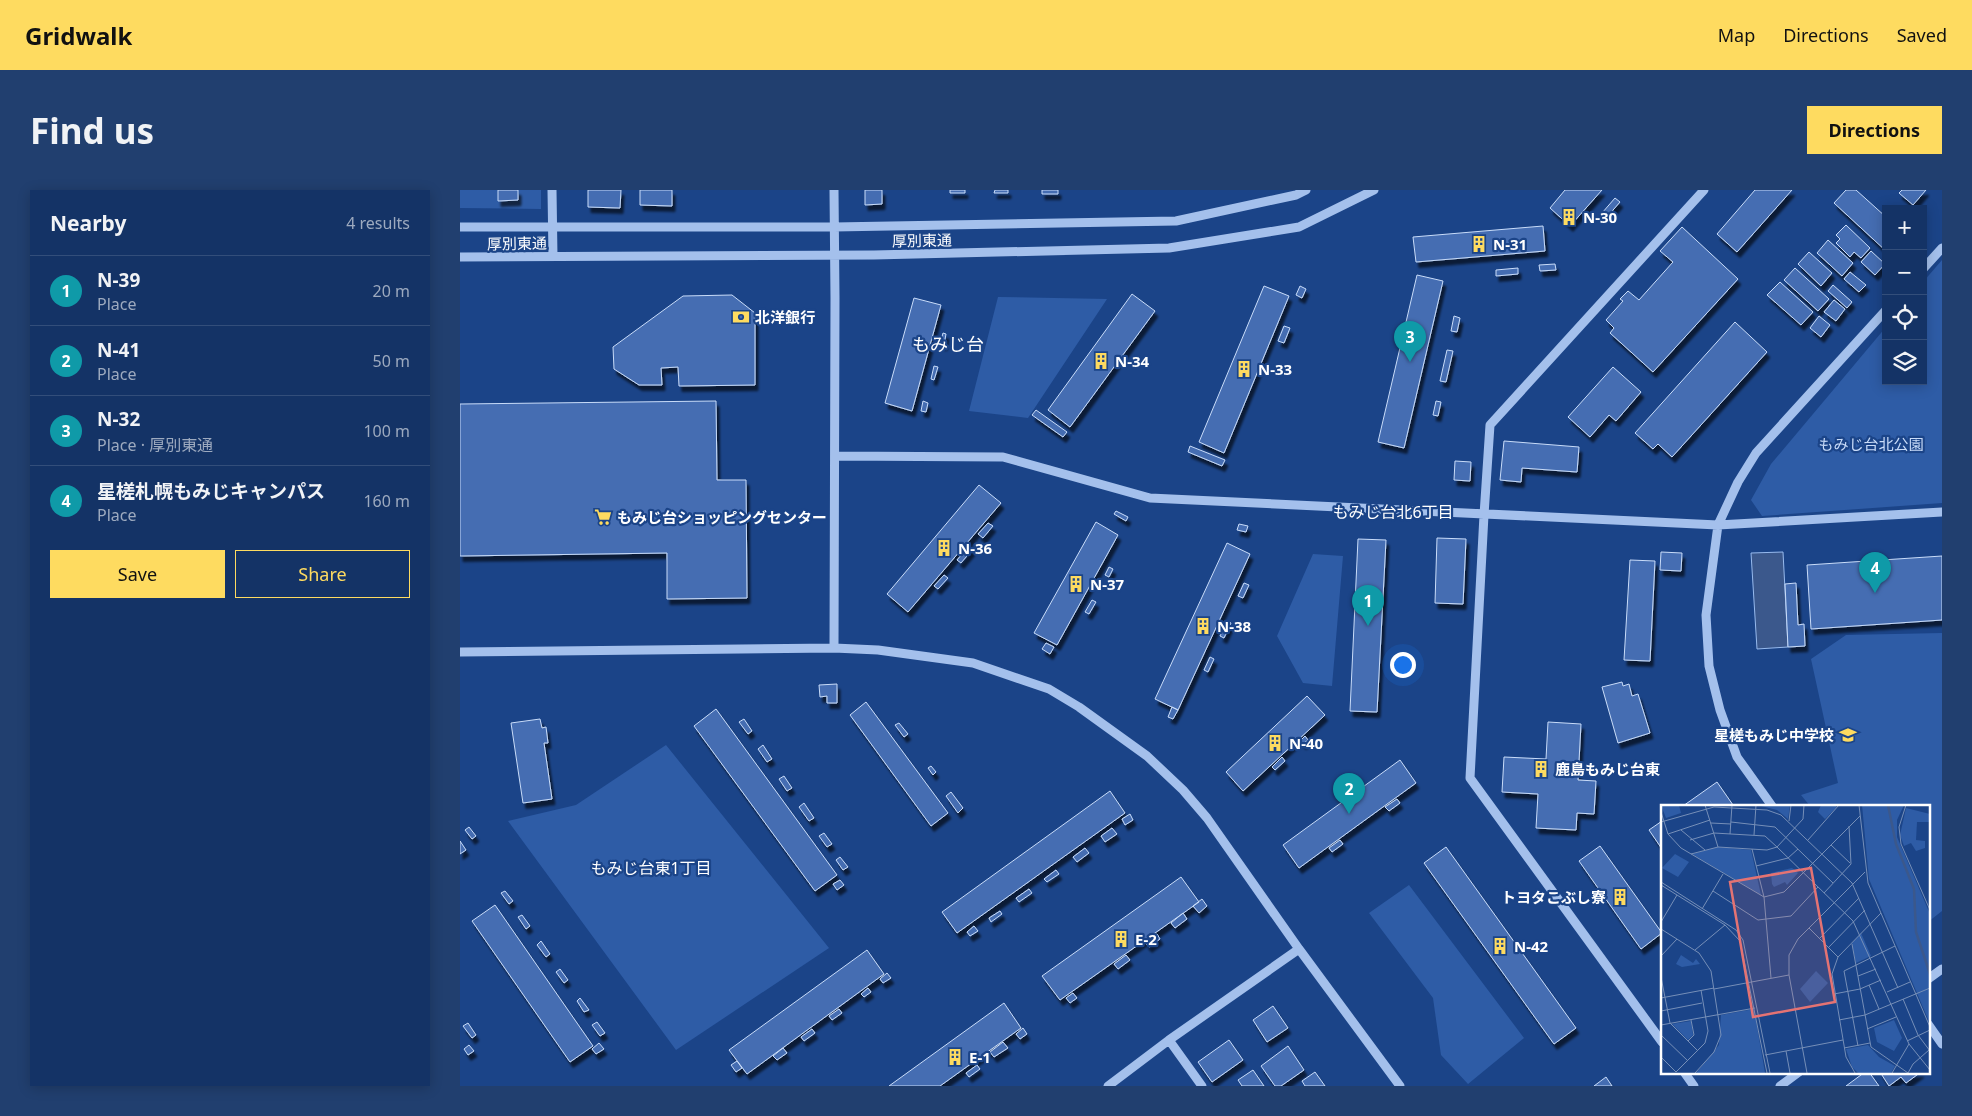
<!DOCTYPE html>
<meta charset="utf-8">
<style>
:root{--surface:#143366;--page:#213f6f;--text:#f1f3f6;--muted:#9daabf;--line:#334e7a;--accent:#fedb60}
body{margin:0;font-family:"Noto Sans","Noto Sans JP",sans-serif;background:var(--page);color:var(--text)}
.controls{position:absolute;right:15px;top:15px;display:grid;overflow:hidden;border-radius:0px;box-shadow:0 2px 12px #0003}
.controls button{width:45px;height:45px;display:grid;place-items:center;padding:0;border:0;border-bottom:1px solid var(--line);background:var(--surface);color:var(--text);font:25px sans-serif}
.you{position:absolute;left:942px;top:474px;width:18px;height:18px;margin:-12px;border:4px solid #fff;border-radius:50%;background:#1a73e8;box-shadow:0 0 0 8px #1a73e833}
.badge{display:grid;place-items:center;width:32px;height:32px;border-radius:50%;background:var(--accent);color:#fff;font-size:16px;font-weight:700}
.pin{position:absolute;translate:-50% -41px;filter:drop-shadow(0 1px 2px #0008)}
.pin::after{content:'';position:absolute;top:26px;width:18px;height:15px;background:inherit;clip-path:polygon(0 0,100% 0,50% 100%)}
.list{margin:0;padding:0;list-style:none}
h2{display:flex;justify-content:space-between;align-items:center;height:65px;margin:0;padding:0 20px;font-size:21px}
h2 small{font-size:16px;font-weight:400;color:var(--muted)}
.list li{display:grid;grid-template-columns:32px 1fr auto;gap:15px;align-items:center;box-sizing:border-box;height:70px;padding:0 20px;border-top:1px solid var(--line)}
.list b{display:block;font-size:19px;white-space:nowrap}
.list p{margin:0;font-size:16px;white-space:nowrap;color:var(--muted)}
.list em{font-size:16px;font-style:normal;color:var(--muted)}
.actions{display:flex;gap:10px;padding:15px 20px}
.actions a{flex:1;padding:11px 0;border:1px solid var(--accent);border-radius:0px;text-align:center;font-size:18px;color:var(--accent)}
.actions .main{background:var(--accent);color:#111}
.icon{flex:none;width:28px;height:28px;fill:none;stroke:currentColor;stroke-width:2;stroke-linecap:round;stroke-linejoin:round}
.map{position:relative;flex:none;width:1482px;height:896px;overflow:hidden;border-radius:0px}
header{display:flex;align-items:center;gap:30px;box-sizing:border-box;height:70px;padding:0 25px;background:var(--accent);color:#111}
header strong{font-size:24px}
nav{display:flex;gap:28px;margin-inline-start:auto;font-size:18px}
.intro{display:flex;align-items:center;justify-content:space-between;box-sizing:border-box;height:120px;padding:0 30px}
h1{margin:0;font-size:35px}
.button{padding:12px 22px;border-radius:0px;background:var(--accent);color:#111;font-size:18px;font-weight:700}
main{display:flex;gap:30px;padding:0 30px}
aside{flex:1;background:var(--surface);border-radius:0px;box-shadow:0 2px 12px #0003}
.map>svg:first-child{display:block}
.green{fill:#2e5ca6}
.water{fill:#3b588c;stroke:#97baee}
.building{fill:#446db2;stroke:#c9dcf9;filter:url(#shadow)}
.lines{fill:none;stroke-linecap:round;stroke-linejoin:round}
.minor{stroke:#a4c0ec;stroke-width:9}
.labels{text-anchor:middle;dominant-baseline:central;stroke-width:4.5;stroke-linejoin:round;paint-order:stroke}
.poi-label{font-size:15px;font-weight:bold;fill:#fff;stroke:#1b4488;text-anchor:start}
.street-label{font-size:15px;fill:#fff;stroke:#1b4488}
.park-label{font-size:15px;fill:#c9dcf9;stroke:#1b4488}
.neighbourhood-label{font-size:16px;fill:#fff;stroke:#1b4488}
.quarter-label{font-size:18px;fill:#fff;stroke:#1b4488}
.inset-river{fill:none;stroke:#3b588c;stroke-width:2.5}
.inset-road{fill:none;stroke:#768fb8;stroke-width:1}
.view{fill:#e47373;fill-opacity:0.15;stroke:#e47373;stroke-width:2.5}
.inset-edge{fill:none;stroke:#fff;stroke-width:2.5}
</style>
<header>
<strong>Gridwalk</strong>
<nav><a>Map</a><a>Directions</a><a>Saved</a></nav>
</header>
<div class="intro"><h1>Find us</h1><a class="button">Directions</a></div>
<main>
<aside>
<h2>Nearby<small>4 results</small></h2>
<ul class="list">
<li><span class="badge" style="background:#0f9aa8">1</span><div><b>N-39</b><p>Place</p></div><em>20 m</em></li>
<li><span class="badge" style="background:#0f9aa8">2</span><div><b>N-41</b><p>Place</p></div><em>50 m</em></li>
<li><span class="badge" style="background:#0f9aa8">3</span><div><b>N-32</b><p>Place · 厚別東通</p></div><em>100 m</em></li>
<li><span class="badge" style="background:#0f9aa8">4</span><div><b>星槎札幌もみじキャンパス</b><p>Place</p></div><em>160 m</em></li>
</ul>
<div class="actions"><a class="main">Save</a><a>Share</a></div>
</aside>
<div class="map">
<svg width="1482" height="896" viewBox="0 0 1482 896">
<defs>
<filter id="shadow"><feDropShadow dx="3" dy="5.5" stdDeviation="1" flood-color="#0009"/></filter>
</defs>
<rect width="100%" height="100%" fill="#1b4488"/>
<path class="green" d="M0,0H81V19L0,18Z
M1482,70V313L1302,326L1291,310L1311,274L1426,137V191H1463V92Z
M538,107L647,109L568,228L509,221Z
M853,364L883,366L872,496L843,493L817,446Z
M1482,443V721L1468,732V616H1350L1341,605L1378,593L1351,469L1386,445Z
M206,555L369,758L216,860L48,631L116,615Z
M949,695L1064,848L1008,894L981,865L973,808L909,723Z"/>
<path class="water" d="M1323,362L1328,457L1297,459L1291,363Z"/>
<path class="building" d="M38,0H58V10L38,11Z
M128,0H161L160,18L128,17Z
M180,0H212V16L180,15Z
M405,0H422V14L405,15Z
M490,0H505V3H490Z
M535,0H548V3H534Z
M582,0H598V4H582Z
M1105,0H1142L1110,36L1090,18Z
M1295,0H1332L1277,62L1257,44Z
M1386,0H1396L1426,27V61L1374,13Z
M1442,0H1466L1453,15L1439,3Z
M1155,8L1160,12L1147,27L1142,23Z
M1386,35L1410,58L1401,68L1394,62L1390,67L1376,53L1380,49L1376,45Z
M1083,36L1085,61L956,72L953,47Z
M1222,37L1278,89L1193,182L1150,143L1154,138L1146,130L1163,111L1160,109L1168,101L1179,110L1213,72L1200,61Z
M1368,50L1393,73L1382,86L1357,63Z
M1411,61L1425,74L1415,85L1401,72Z
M1349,62L1372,83L1361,96L1338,74Z
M1095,74L1096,80L1080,81L1079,75Z
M1058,78V84L1036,86V80Z
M1335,78L1369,109L1358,121L1324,90Z
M1390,82L1406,95L1399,102L1384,89Z
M957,85L983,91L944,258L918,252Z
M1320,92L1353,122L1341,135L1307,105Z
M1373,95L1392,112L1387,118L1368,101Z
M804,96L829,106L764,263L739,252Z
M840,96L846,99L842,108L836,105Z
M672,104L695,121L610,237L588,220Z
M272,105L295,123V195L219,196L218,177L201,178L202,195H179L154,179L153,157L223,106Z
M454,108L481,115L452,221L425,213Z
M1374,110L1385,119L1376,131L1364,122Z
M994,126L1000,128L997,142L991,141Z
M1359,126L1370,135L1361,147L1350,138Z
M1275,132L1307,162L1212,267L1198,254L1193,259L1175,243Z
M824,136L830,138L824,153L818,151Z
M483,143L486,144L484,155L480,154Z
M987,160L993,161L986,192L980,191Z
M474,176L478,177L474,190L471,189Z
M1153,177L1181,202L1156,231L1149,225L1130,247L1108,227Z
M256,211L257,290H286L287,408L207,409V363L0,366V214Z
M463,211L468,213L466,222L461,221Z
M976,211L981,212L978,226L973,225Z
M576,220L607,242L603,247L572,225Z
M1044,251L1119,257L1117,282L1062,278L1061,292L1040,290Z
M730,256L765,270L762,276L728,262Z
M995,271L1011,272L1010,291L994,290Z
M519,295L541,313L448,422L427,404Z
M656,321L668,327L666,331L654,324Z
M636,332L658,345L597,455L574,443Z
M528,333L533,336L523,348L518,344Z
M779,334L788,336L786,342L777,340Z
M977,348L1006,349L1003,414L975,413Z
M898,349L926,350L917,522L890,521Z
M767,353L790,364L718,520L695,509Z
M508,357L512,360L501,373L497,370Z
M1201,362L1222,363L1221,381L1200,380Z
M1482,366V430L1351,439L1347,375Z
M1170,370L1195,371L1190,471L1164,470Z
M649,377L653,379L649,387L645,385Z
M484,385L488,388L478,399L474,396Z
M784,393L789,395L783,408L778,406Z
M1336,393L1338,435L1344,434L1345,456L1328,457L1325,394Z
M632,410L636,412L629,424L625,422Z
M767,431L771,433L764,448L760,446Z
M586,453L594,457L590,464L582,459Z
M750,467L754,469L748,482L744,480Z
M1162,492L1163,496L1169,494L1172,506L1178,504L1190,543L1158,553L1142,497Z
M377,494V513H367V506L360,507L359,495Z
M847,506L865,525L783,601L766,582Z
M406,512L488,623L471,636L390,525Z
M712,517L718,520L713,529L708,527Z
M256,519L377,685L355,701L234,536Z
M80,529L82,538L86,537L88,553H84L92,609L63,613L51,533Z
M284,529L292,541L288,544L279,532Z
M1088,532L1121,534L1118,590L1136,591L1134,624L1117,623L1116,640L1076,638L1078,604L1042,602L1044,567L1086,569Z
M439,533L448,544L444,547L435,535Z
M845,546L848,550L843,554L840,551Z
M303,555L312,569L307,572L298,559Z
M822,567L825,571L815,580L812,577Z
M940,570L956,593L839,678L823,655Z
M471,576L476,582L473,585L468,578Z
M324,586L332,598L327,601L319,589Z
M1257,592L1273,615L1223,616Z
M650,601L665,623L497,743L482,722Z
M491,602L503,618L498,623L486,606Z
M937,609L940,613L929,621L925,617Z
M344,613L354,628L349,631L339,617Z
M670,624L673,630L665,635L662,629Z
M1202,631V659L1189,640Z
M9,637L16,646L12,649L5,640Z
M652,638L657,644L645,652L641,646Z
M364,643L372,654L367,657L359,646Z
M880,650L883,654L872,662L869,658Z
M0,651L6,660L0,664Z
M1140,656L1202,743L1181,759L1119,671Z
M986,657L1116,838L1094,854L964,673Z
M625,658L629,663L617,672L613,667Z
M380,667L388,677L383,680L376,670Z
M596,680L599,684L587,692L584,689Z
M721,687L739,712L600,810L582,786Z
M380,690L384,695L377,700L373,694Z
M569,699L572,703L559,712L556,708Z
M45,701L53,711L49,714L41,703Z
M742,709L747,716L739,723L733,716Z
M35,715L133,856L110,872L12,731Z
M540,721L542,724L531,732L529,728Z
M723,723L727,729L715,738L711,733Z
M62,725L70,736L66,739L58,727Z
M514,736L518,741L510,746L507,742Z
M697,744L700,749L689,757L685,753Z
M81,751L90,764L86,767L77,755Z
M407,760L424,784L287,884L269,860Z
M666,765L670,770L658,779L654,774Z
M100,779L108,790L104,793L96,782Z
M427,783L431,788L423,793L420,789Z
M408,798L411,802L404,807L401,804Z
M613,803L617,808L610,813L606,808Z
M120,808L129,820L124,822L117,811Z
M544,813L561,838L480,896H429Z
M813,816L828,838L807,852L793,830Z
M379,819L382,823L372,830L369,826Z
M137,832L145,843L140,846L132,835Z
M8,833L16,845L12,848L3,836Z
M563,838L567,844L560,849L556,844Z
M352,839L355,843L344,851L341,847Z
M769,850L783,870L752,892L738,872Z
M543,852L548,858L534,867L530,862Z
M139,853L144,859L136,864L132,859Z
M9,855L14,861L8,865L4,859Z
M828,856L844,880L821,896H815L801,876Z
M323,858L327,863L317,870L313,866Z
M277,871L282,878L276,882L271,875Z
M517,875L520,879L509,887L506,883Z
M793,880L804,896H782L778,890Z
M855,882L865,896H845L842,891Z
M1405,882H1409L1419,896H1386Z
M1420,882H1461L1446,893L1441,887L1429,896Z
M1146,887L1152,896H1134Z"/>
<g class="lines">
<path class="minor" d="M92,0L93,66
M374,0L375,108L374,458
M0,37H374L716,31L836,5L846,0
M0,67L414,65L709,58L839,37L914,0
M1463,79L1482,58
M375,266L543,267L690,308L1258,335L1482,322
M0,462L374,458L418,460L513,473L589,499L619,517L687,566L723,600L747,628L839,759L940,896
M1312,616L1277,567L1260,520L1249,476L1246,425L1258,335L1278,292L1296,263L1426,120
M1468,789L1482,779
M1468,834L1482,854
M709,850L742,896
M1202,852L1010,588L1024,325L1030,235L1244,0
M1224,882L1234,896
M648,896L709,850L839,759
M1320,896L1339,882"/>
</g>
<defs>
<g id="building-bare" transform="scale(1.35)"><path d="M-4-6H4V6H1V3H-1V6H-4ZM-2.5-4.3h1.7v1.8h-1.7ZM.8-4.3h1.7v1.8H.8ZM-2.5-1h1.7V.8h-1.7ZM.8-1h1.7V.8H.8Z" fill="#fedb60" stroke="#1b4488" stroke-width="2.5" paint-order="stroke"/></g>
<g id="bank-bare" transform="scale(1.35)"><path d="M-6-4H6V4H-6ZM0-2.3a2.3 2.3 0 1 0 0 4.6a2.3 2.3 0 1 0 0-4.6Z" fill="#fedb60" stroke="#1b4488" stroke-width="2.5" paint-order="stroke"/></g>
<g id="supermarket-bare" transform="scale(1.35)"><path d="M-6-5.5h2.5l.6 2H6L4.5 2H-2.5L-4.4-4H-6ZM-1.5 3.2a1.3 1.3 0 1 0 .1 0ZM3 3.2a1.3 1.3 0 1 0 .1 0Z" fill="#fedb60" stroke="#1b4488" stroke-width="2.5" paint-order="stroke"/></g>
<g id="school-bare" transform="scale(1.35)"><path d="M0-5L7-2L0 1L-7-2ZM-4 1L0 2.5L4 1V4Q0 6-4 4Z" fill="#fedb60" stroke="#1b4488" stroke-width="2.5" paint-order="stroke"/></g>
</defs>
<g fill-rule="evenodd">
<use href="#building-bare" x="1109" y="27"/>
<use href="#building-bare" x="1019" y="54"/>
<use href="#bank-bare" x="281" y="127"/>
<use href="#building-bare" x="641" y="171"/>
<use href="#building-bare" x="784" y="179"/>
<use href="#supermarket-bare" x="143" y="327"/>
<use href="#building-bare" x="484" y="358"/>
<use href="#building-bare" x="616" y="394"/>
<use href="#building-bare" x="743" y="436"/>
<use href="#school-bare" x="1388" y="545"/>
<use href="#building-bare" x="815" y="553"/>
<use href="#building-bare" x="1081" y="579"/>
<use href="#building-bare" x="1160" y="707"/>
<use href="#building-bare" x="661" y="749"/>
<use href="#building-bare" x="1040" y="756"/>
<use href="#building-bare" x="495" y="867"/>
</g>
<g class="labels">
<g class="poi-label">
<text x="1123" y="27">N-30</text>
<text x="1033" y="54">N-31</text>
<text x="295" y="127">北洋銀行</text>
<text x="655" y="171">N-34</text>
<text x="798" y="179">N-33</text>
<text x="157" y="327">もみじ台ショッピングセンター</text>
<text x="498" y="358">N-36</text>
<text x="630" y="394">N-37</text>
<text x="757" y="436">N-38</text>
<text x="1374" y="545" text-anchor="end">星槎もみじ中学校</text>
<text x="829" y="553">N-40</text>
<text x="1095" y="579">鹿島もみじ台東</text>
<text x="1146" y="707" text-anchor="end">トヨタこぶし寮</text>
<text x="675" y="749">E-2</text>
<text x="1054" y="756">N-42</text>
<text x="509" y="867">E-1</text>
</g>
<g class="street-label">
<text transform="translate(462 50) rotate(-1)">厚別東通</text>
<text transform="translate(57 53) rotate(-1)">厚別東通</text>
</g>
<g class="park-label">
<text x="1411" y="254">もみじ台北公園</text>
</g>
<g class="neighbourhood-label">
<text x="933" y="322">もみじ台北6丁目</text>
<text x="191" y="678">もみじ台東1丁目</text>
</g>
<g class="quarter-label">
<text x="488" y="154">もみじ台</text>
</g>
</g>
<g transform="translate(1201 615)">
<rect width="269" height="269" fill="#1b4488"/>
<path d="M0,0H18L20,8L5,13ZM96,0H129L127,14L116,5ZM160,0H175V3L164,14L157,7ZM201,0H243L236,15V32L269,109V219L208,74ZM245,3L269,9V17H256L255,35L264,36V43L255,46L250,38L243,41L239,30ZM57,42L90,45L100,90L31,49ZM14,49L28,57L17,72L1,63ZM131,63L137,68L126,80L124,77L113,82L111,79L110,68ZM200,128L210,151L195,158L191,138ZM20,150L32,158L35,154L39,159L21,162L15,159ZM155,166L167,178L149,197L139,184ZM93,204L104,268H35L58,240L60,210ZM233,215L241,233L233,246L216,237L213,223ZM30,216L32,230L27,235L11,219ZM207,240L218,252L234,261L230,268H197L191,262L185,244Z" fill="#2e5ca6"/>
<path class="inset-river" d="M227,0L235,39L253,84L255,127L269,169"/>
<path class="inset-road" d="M44,0L57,42M198,0L207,78L269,222M245,0L238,22L240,39L269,105M0,7L7,29L20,43L103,92L123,87L199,11M128,16L130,0M0,17L53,2L106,5L120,10L191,78L237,183M70,17L114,22L172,78M50,18L70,19M20,25L44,45M7,29L49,15M69,29L71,0M93,30L95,0M29,35L53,28L104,31L116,42L192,116L248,239L269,265M147,35L178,0M170,40L189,58M91,44L103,92L110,173M30,49L57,42L106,45L116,42L142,14L143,0M95,61L127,53L137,44M0,77L75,125L82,135L109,268M0,80L64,120L79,136L106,268M52,86L97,115L130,111L157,82M163,88L190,59L188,21M41,104L62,69M0,117L16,90M148,123L177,152M0,124L38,148L50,166L60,230L53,247L34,268M158,134L198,93M191,139L210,242L247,268M167,143L204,105M34,145L64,120M0,151L16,134M197,171L215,164M0,172L9,218L37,246M208,180L218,204M53,184L128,170M226,187L249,177M173,189L199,184L220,175M0,193L53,183M242,194L257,230L269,246M0,206L41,198M178,215L204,210L269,183M0,220L94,203M206,224L235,212M0,230L27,256M27,236L33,230L30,215M246,236L269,225M197,241L183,166L234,141M183,243L209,238M125,246L129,268M104,250L182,235M0,252L15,267M15,267L44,238L47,226L40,185M146,268L128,170V150L137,134L204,67M194,268L185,252L171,169L177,152L220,108M231,268L248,239M247,268L252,259L268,245"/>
<path class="view" d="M150,63L174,197L92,212L69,77Z"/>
<rect width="269" height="269" class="inset-edge"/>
</g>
</svg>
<div class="controls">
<button>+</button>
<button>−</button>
<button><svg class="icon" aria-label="locate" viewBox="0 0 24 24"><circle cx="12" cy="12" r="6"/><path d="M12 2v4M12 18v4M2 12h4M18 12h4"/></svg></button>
<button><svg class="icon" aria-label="layers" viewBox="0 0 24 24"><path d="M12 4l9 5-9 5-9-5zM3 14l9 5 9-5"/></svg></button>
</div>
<div class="you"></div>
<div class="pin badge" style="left:908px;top:436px;background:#0f9aa8">1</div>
<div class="pin badge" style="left:889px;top:624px;background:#0f9aa8">2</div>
<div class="pin badge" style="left:950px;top:172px;background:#0f9aa8">3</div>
<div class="pin badge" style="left:1415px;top:403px;background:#0f9aa8">4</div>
</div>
</main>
